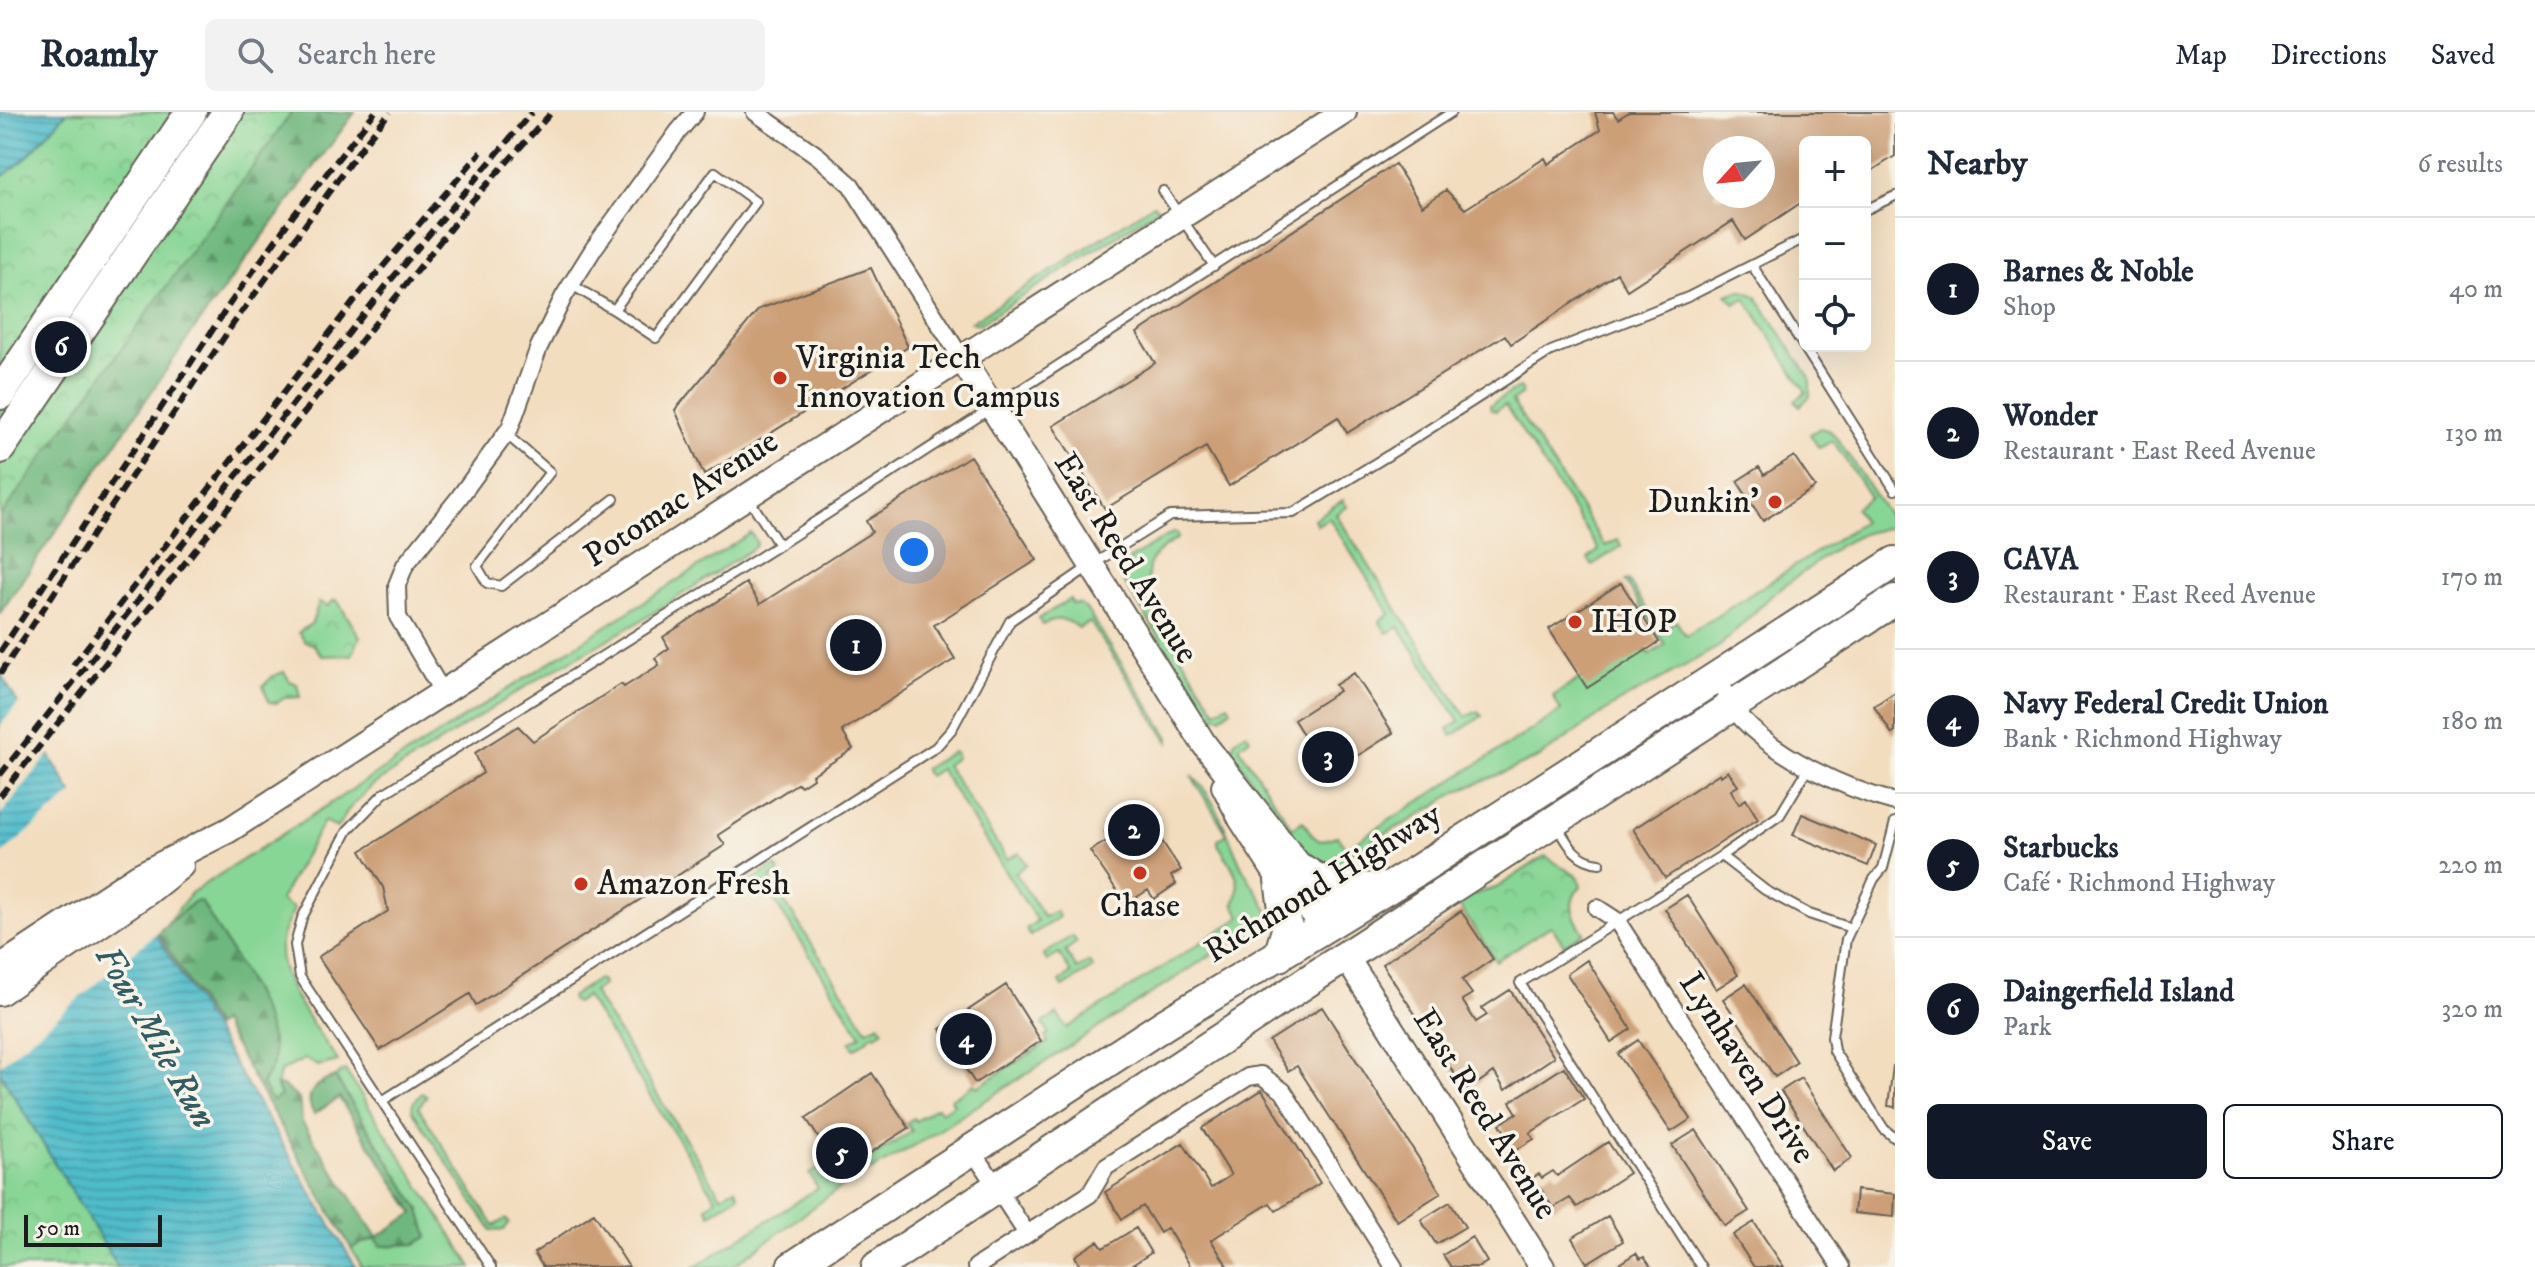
<!DOCTYPE html>
<meta charset="utf-8">
<style>
:root{--surface:#fff;--page:#f2f2f3;--text:#1f2937;--muted:#747a83;--line:#e0e1e3;--accent:#111827}
body{margin:0;font-family:"IM FELL DW Pica",serif;background:var(--page);color:var(--text)}
.controls{position:absolute;right:24px;top:24px;display:grid;overflow:hidden;border-radius:12px;box-shadow:0 8px 32px #0002}
.controls button{width:72px;height:72px;display:grid;place-items:center;padding:0;border:0;border-bottom:2px solid var(--line);background:var(--surface);color:var(--text);font:40px sans-serif}
.compass{position:absolute;left:1703px;top:24px;width:72px;height:72px;border-radius:50%;background:var(--surface);box-shadow:0 8px 32px #0002;rotate:243deg}
.scale{position:absolute;left:24px;bottom:20px;width:138px;box-sizing:border-box;padding-left:8px;border:4px solid #1c1c1c;border-top:0;font-size:22px;line-height:28px;white-space:nowrap;color:#1c1c1c;-webkit-text-stroke:6px #f7f3e8;paint-order:stroke}
.you{position:absolute;left:914px;top:440px;width:28px;height:28px;margin:-20px;border:6px solid #fff;border-radius:50%;background:#1a73e8;box-shadow:0 0 0 12px #1a73e833}
.badge{display:grid;place-items:center;width:52px;height:52px;border-radius:50%;background:var(--accent);color:#fff;font-size:26px;font-weight:700}
.pin{position:absolute;translate:-50% -50%;border:4px solid #fff;box-shadow:0 2px 8px #0006}
.list{margin:0;padding:0;list-style:none}
h2{display:flex;justify-content:space-between;align-items:center;height:104px;margin:0;padding:0 32px;font-size:34px}
h2 small{font-size:26px;font-weight:400;color:var(--muted)}
.list li{display:grid;grid-template-columns:52px 1fr auto;gap:24px;align-items:center;box-sizing:border-box;height:144px;padding:0 32px;border-top:2px solid var(--line)}
.list b{display:block;font-size:30px;white-space:nowrap}
.list p{margin:0;font-size:26px;white-space:nowrap;color:var(--muted)}
.list em{font-size:26px;font-style:normal;color:var(--muted)}
.actions{display:flex;gap:16px;padding:24px 32px}
.actions a{flex:1;padding:18px 0;border:2px solid var(--accent);border-radius:12px;text-align:center;font-size:28px;color:var(--accent)}
.actions .main{background:var(--accent);color:#fff}
.icon{flex:none;width:44px;height:44px;fill:none;stroke:currentColor;stroke-width:2;stroke-linecap:round;stroke-linejoin:round}
.map{position:relative;flex:none;width:1895px;height:1155px;overflow:hidden}
header{display:flex;align-items:center;gap:48px;box-sizing:border-box;height:112px;padding:0 40px;background:var(--surface);border-bottom:2px solid var(--line)}
header strong{font-size:38px}
nav{display:flex;gap:44px;margin-inline-start:auto;font-size:28px}
.search{width:560px;height:72px;background:var(--page);display:flex;align-items:center;gap:20px;box-sizing:border-box;padding:0 28px;border-radius:12px;color:var(--muted);font-size:30px}
main{display:flex}
aside{flex:1;background:var(--surface)}
.map>svg:first-child{display:block}
.green{fill:#88d695;stroke:#527958;stroke-width:2}
.forest{fill:url(#forest-firs);stroke:#456a4d;stroke-width:2}
.park{fill:url(#park-crowns);stroke:#527958;stroke-width:2}
.water{fill:url(#water-rules);stroke:#366c73;stroke-width:2}
.pier{fill:#f3ddbf}
.building{fill:#cc9f77;fill-rule:evenodd}
.lines{fill:none;stroke-linecap:round;stroke-linejoin:round}
.lane-casing{stroke:#676055;stroke-width:12}
.street-casing{stroke:#676055;stroke-width:20}
.secondary-casing{stroke:#676055;stroke-width:28}
.highway-casing{stroke:#676055;stroke-width:34}
.lane{stroke:#fff;stroke-width:8}
.street{stroke:#fff;stroke-width:16}
.secondary{stroke:#fff;stroke-width:24}
.highway{stroke:#fff;stroke-width:30}
.rail{stroke:#1c1c1c;stroke-width:6;stroke-dasharray:12 6;stroke-linecap:butt}
.poi-dot{fill:#c8321e;stroke:#f7f3e8;stroke-width:3}
.labels{text-anchor:middle;dominant-baseline:central;stroke-width:7;stroke-linejoin:round;paint-order:stroke}
.poi-label{font-size:34px;fill:#1c1c1c;stroke:#f7f3e8;text-anchor:start}
.street-label{font-size:34px;fill:#1c1c1c;stroke:#f7f3e8}
.water-label{font-size:36px;font-style:italic;fill:#315c62;stroke:#f7f3e8}
</style>
<header>
<strong>Roamly</strong>
<div class="search"><svg class="icon" aria-label="search" viewBox="0 0 24 24"><circle cx="10" cy="10" r="6"/><path d="M15 15l6 6"/></svg>Search here</div>
<nav><a>Map</a><a>Directions</a><a>Saved</a></nav>
</header>
<main>
<div class="map">
<svg width="1895" height="1155" viewBox="0 0 1895 1155">
<defs>
<pattern id="forest-firs" width="22" height="20" patternUnits="userSpaceOnUse" patternTransform="scale(2)"><rect width="22" height="20" fill="#6eb77e"/><path d="M5 1l3.5 6h-7zM16 11l3.5 6h-7z" fill="#5a9466"/></pattern>
<pattern id="park-crowns" width="20" height="18" patternUnits="userSpaceOnUse" patternTransform="scale(2)"><rect width="20" height="18" fill="#88d695"/><path d="M2 6a3 3 0 1 1 6 0M12 15a3 3 0 1 1 6 0" fill="none" stroke="#75b780"/></pattern>
<pattern id="water-rules" width="6" height="5" patternUnits="userSpaceOnUse" patternTransform="scale(2)"><rect width="6" height="5" fill="#50bcca"/><path d="M0 2.5h6" fill="none" stroke="#4298a3"/></pattern>
</defs>
<rect width="100%" height="100%" fill="#f7f3e8"/>
<filter id="ink" filterUnits="userSpaceOnUse"><feTurbulence type="fractalNoise" baseFrequency=".0125" numOctaves="2"/><feDisplacementMap in="SourceGraphic" scale="16" xChannelSelector="R" yChannelSelector="G"/><feConvolveMatrix kernelMatrix="1 2 1 2 8 2 1 2 1" color-interpolation-filters="sRGB"/></filter>
<filter id="wash" filterUnits="userSpaceOnUse"><feTurbulence type="fractalNoise" baseFrequency=".006" numOctaves="4" result="noise"/><feDisplacementMap in="SourceGraphic" scale="32" xChannelSelector="R" yChannelSelector="G"/><feGaussianBlur stdDeviation="1.8" result="paint"/><feColorMatrix in="noise" values="0 0 0 0 0 0 0 0 0 0 0 0 0 0 0 0 0 1.4 0 .05"/><feComposite in="paint" operator="in"/></filter>
<g filter="url(#wash)">
<rect width="100%" height="100%" fill="#f3ddbf"/>
<path class="green" d="M1154,92L1158,97L979,212L971,210Z
M1741,178L1756,184L1810,266V284L1800,294L1795,289L1806,280L1745,186L1735,192L1727,183Z
M1518,276L1522,277V282L1512,289L1605,434L1618,428L1622,434L1592,453L1588,447L1599,438L1505,293L1495,299L1491,297L1490,293Z
M1820,316L1830,319L1837,326L1894,412L1892,415L1865,421L1840,433L1771,484L1720,534L1616,592L1538,646L1457,680L1412,708L1375,727L1355,739L1331,765C1294,741 1258,678 1233,640C1232,629 1236,626 1246,621L1250,626L1239,635L1292,716L1303,709L1313,724L1320,729L1337,724L1346,736L1561,599L1553,584L1581,566L1646,538L1650,542L1665,533L1625,469L1628,468L1660,518L1676,509L1686,524L1863,410L1855,396L1870,385L1833,329L1819,336L1810,322Z
M1343,388L1347,395L1336,402L1466,605L1478,599L1482,604L1452,624L1448,617L1459,609L1399,515L1387,521L1379,509L1390,502L1329,406L1317,413L1314,407Z
M1174,420L1178,422V426C1159,438 1144,447 1149,471L1139,478L1216,599L1228,592L1231,597L1221,605L1210,603L1125,472L1123,464L1130,447Z
M751,421L757,431L755,435L644,507L536,568L373,673L348,698L337,716L324,709L280,788L294,797C288,810 280,823 280,838C280,873 319,920 338,949L318,954L305,947L281,959L276,973L281,984L272,989L262,973L273,950L194,790L166,813L191,781Z
M1070,487L1072,492H1079L1086,497L1169,625V630L1090,510L1079,516C1067,507 1056,504 1043,513L1038,507Z
M952,640L956,641V646L946,653L1007,747L1019,741L1027,752L1015,761L1044,805L1056,799L1059,805L1030,824L1026,817L1037,809L940,657L929,664L925,661L924,657Z
M1191,663C1216,684 1227,723 1240,751C1250,773 1267,789 1273,813L1244,822L924,1028L837,1078L732,1155H695L818,1076L809,1062L819,1056L828,1070L839,1062L841,1065L912,1019L907,1011L913,1006L916,1009L937,995L941,1000L954,992L951,987L974,972L977,975L1048,930L1045,925L1049,922L1043,911L1057,902L1067,916L1241,805L1234,792C1245,767 1231,754 1218,732V728L1227,722Z
M775,754L780,760L770,767L867,918L879,912L884,918L876,923L874,922L854,937L850,930L861,923L763,771L752,777L749,775L748,771Z
M1072,824L1077,830L1065,839L1077,857L1089,850L1093,856L1063,875L1060,870L1071,861L1059,842L1047,849L1043,843Z
M598,867L602,869L603,873L593,880L721,1084L735,1076L739,1083L710,1102L706,1095L716,1087L586,884L576,891L572,889L571,885Z
M345,958L472,1155H362L351,1136L377,1125L415,1132L428,1125L420,1098L335,965Z
M422,981L427,984L418,995L494,1114L506,1107L509,1111L504,1118L492,1119L412,998L413,991Z"/>
<path class="forest" d="M256,0H355L193,219L0,501V368Z
M201,789C221,825 280,910 273,950C272,957 265,966 262,973L272,989L281,984L276,973L283,974L299,987L302,1010L377,1125L414,1101L339,986L314,1002C302,982 316,971 335,965L420,1098L428,1125L415,1132L381,1134L376,1126L351,1136L221,910L215,915L158,820L194,790Z"/>
<path class="park" d="M67,0H292L0,405V66L24,48Z
M334,488H337L360,525L352,543L322,544L313,532L305,530L299,520L312,511L319,490L328,494Z
M284,560L290,569L297,572L300,585L284,586L277,591L269,590L263,574L273,564Z
M1545,744L1578,765L1581,774C1566,790 1572,804 1584,821L1564,833L1551,814L1496,849L1458,792L1467,784L1496,776Z
M0,961L118,1155H0Z"/>
<path class="water" d="M0,0H67L24,48L0,66Z
M0,561L356,1155H118L0,961Z"/>
<path class="pier" d="M21,588L52,639L0,703V614Z
M76,679L159,819L0,953V744Z"/>
<g id="blocks">
<path class="building" d="M1595,0H1613L1618,7L1629,0H1895V44L1865,63V30H1805V88L1745,128L1733,109L1627,178L1617,161L1511,232L1505,223L1347,321L1338,305L1229,374L1206,335L1105,397L1053,314L1155,251L1137,221L1395,52L1422,94L1446,78L1465,97L1545,46L1548,52L1600,18ZM1715,36H1763V84H1715Z
M871,156L908,235L704,363L675,298L759,197Z
M970,344L1037,448L934,513L955,547L842,619L853,637L812,663L813,666L801,674L798,671L718,723L725,733L476,893L470,882L380,938L318,845L388,799L383,775L361,739L483,661L475,641L518,614L533,629L621,572L624,575L659,553L655,546L669,536L663,525L746,471L760,492L872,420L866,409Z
M1794,344L1815,375L1763,409L1737,369L1759,355L1764,363Z
M1621,471L1659,530L1587,576L1549,517Z
M1354,561L1393,621L1328,663L1294,608L1339,579L1335,573Z
M1895,580V620L1892,622L1874,594Z
M1728,659L1738,674L1731,678L1739,692L1746,687L1758,707L1665,766L1633,717L1720,661L1721,664Z
M1142,699L1181,758L1171,764L1176,772L1154,787L1148,778L1126,792L1090,739L1110,727L1105,720Z
M1802,702L1876,733L1868,754L1793,723Z
M1687,783L1738,863L1716,877L1665,797Z
M1461,799L1493,847L1462,868L1472,882L1462,888L1476,910L1487,903L1482,896L1510,878L1554,945L1505,978L1494,960L1466,979L1382,852Z
M1587,848L1631,917L1611,930L1567,862Z
M1746,872L1797,950L1775,965L1723,887Z
M1006,873L1041,929L975,971L940,917Z
M1322,895L1441,1081L1397,1109L1297,954L1288,959L1269,929Z
M1638,928L1691,1007L1671,1020L1618,942Z
M1893,954H1895V995L1888,994Z
M1564,955L1584,987L1530,1021L1534,1027L1516,1038L1500,1012L1517,1001L1510,990Z
M872,961L909,1016L840,1060L806,1006Z
M1801,966L1852,1046L1833,1059L1781,979Z
M1262,978L1320,1071L1276,1099L1270,1091L1211,1128L1228,1155H1191L1167,1116L1160,1121L1143,1094L1122,1107L1105,1080L1183,1031L1211,1076L1231,1063L1202,1016Z
M1696,1018L1749,1099L1725,1114L1672,1033Z
M1608,1030L1629,1061L1577,1095L1570,1086L1553,1096L1540,1076L1535,1078L1529,1068L1539,1062L1542,1066L1553,1059L1557,1064Z
M1856,1078L1895,1082L1894,1105L1854,1101Z
M1450,1090L1465,1115L1436,1132L1421,1108Z
M594,1101L629,1155H543L534,1141Z
M1608,1104L1623,1129L1587,1151L1572,1126Z
M1754,1110L1761,1121L1784,1155H1754L1733,1123Z
M1136,1116L1151,1141L1129,1155H1075L1079,1152L1075,1144L1098,1129L1103,1136Z
M1472,1125L1487,1150L1479,1155H1451L1443,1143Z
M1636,1141L1640,1147L1644,1145L1651,1155H1614Z"/>
</g>
</g>
<g filter="url(#ink)">
<use href="#blocks" fill-opacity="0" stroke="#676055" stroke-width="2"/>
<g class="lines">
<g class="lane-casing">
<path id="lane" d="M1163,79L1214,154
M1865,98L1895,84
M1752,153L1895,378
M572,173L614,198L656,226L756,90L715,60L614,198
M506,322L550,360L477,454L487,471L501,474L614,387
M749,387L779,433
M1895,710L1883,756L1874,767L1846,827L1832,925L1834,939L1884,1017L1895,1026
M1558,715C1569,734 1577,749 1600,751
M1721,744L1765,778L1809,802L1851,816
M382,989L936,635L952,617L1010,509L1090,454L1170,404L1293,401L1389,343L1551,239L1688,185L1805,126
M491,1155L300,865L295,833L302,806L348,718L383,682L779,433L1452,0
M1701,1155L1520,871L1721,744L1780,703L1809,655"/>
</g>
<g class="street-casing">
<path id="street" d="M755,0L818,44L851,73L962,247
M1717,564C1725,578 1731,595 1742,607C1777,645 1845,677 1895,690
M443,581L398,505L397,473L405,453L458,387L510,316L539,235L564,184L594,136L678,20L695,0
M1597,796L1617,809L1841,1155
M971,1036L1027,1122L976,1155
M1027,1122L1090,1082L1106,1055L1248,965L1261,963L1283,979L1394,1155"/>
</g>
<g class="secondary-casing">
<path id="secondary" d="M962,247L1204,632L1303,758L1325,794L1326,806
M1224,674L1241,707L1280,768L1314,802L1326,806L1329,811
M1346,845L1542,1155
M0,855L138,764L229,718L1344,0
M0,881L147,781L181,754"/>
</g>
<g class="highway-casing">
<path id="highway" d="M0,282L191,0
M0,336L228,0
M1303,758C1335,780 1348,777 1386,776
M1279,844L1287,818L1280,768
M792,1155L1165,912L1418,758L1895,450
M877,1155L1317,863L1895,488"/>
</g>
<use href="#lane" class="lane"/>
<use href="#street" class="street"/>
<use href="#secondary" class="secondary"/>
<use href="#highway" class="highway"/>
<path class="rail" d="M0,540L231,190L293,104L375,0
M73,553L362,179L481,40
M0,562L233,212L363,33L390,0
M0,663L390,169L532,0
M0,684L472,89L552,0"/>
</g>
</g>
<g class="poi-dot">
<circle cx="780" cy="266" r="8"/>
<circle cx="1775" cy="390" r="8"/>
<circle cx="1575" cy="510" r="8"/>
<circle cx="1140" cy="761" r="8"/>
<circle cx="581" cy="772" r="8"/>
</g>
<g class="labels">
<g class="poi-label">
<text x="796" y="246">Virginia Tech<tspan x="796" dy="39">Innovation Campus</tspan></text>
<text x="1759" y="390" text-anchor="end">Dunkin'</text>
<text x="1591" y="510">IHOP</text>
<text x="597" y="772">Amazon Fresh</text>
<text x="1140" y="794" text-anchor="middle">Chase</text>
</g>
<g class="street-label">
<text transform="translate(681 387) rotate(-33)">Potomac Avenue</text>
<text transform="translate(1126 446) rotate(58)">East Reed Avenue</text>
<text transform="translate(1323 771) rotate(-32)">Richmond Highway</text>
<text transform="translate(1747 956) rotate(57)">Lynhaven Drive</text>
<text transform="translate(1485 1002) rotate(58)">East Reed Avenue</text>
</g>
<g class="water-label">
<text transform="translate(155 925) rotate(60)">Four Mile Run</text>
</g>
</g>
</svg>
<div class="controls">
<button>+</button>
<button>−</button>
<button><svg class="icon" aria-label="locate" viewBox="0 0 24 24"><circle cx="12" cy="12" r="6"/><path d="M12 2v4M12 18v4M2 12h4M18 12h4"/></svg></button>
</div>
<svg class="compass" viewBox="-18 -18 36 36"><path d="M0-13l5 13h-10z" fill="#e53935"/><path d="M0 13l5-13h-10z" fill="#747a83"/></svg>
<div class="scale">50 m</div>
<div class="you"></div>
<div class="pin badge" style="left:856px;top:533px">1</div>
<div class="pin badge" style="left:1134px;top:718px">2</div>
<div class="pin badge" style="left:1328px;top:645px">3</div>
<div class="pin badge" style="left:966px;top:927px">4</div>
<div class="pin badge" style="left:842px;top:1041px">5</div>
<div class="pin badge" style="left:61px;top:235px">6</div>
</div>
<aside>
<h2>Nearby<small>6 results</small></h2>
<ul class="list">
<li><span class="badge">1</span><div><b>Barnes &amp; Noble</b><p>Shop</p></div><em>40 m</em></li>
<li><span class="badge">2</span><div><b>Wonder</b><p>Restaurant · East Reed Avenue</p></div><em>130 m</em></li>
<li><span class="badge">3</span><div><b>CAVA</b><p>Restaurant · East Reed Avenue</p></div><em>170 m</em></li>
<li><span class="badge">4</span><div><b>Navy Federal Credit Union</b><p>Bank · Richmond Highway</p></div><em>180 m</em></li>
<li><span class="badge">5</span><div><b>Starbucks</b><p>Café · Richmond Highway</p></div><em>220 m</em></li>
<li><span class="badge">6</span><div><b>Daingerfield Island</b><p>Park</p></div><em>320 m</em></li>
</ul>
<div class="actions"><a class="main">Save</a><a>Share</a></div>
</aside>
</main>
